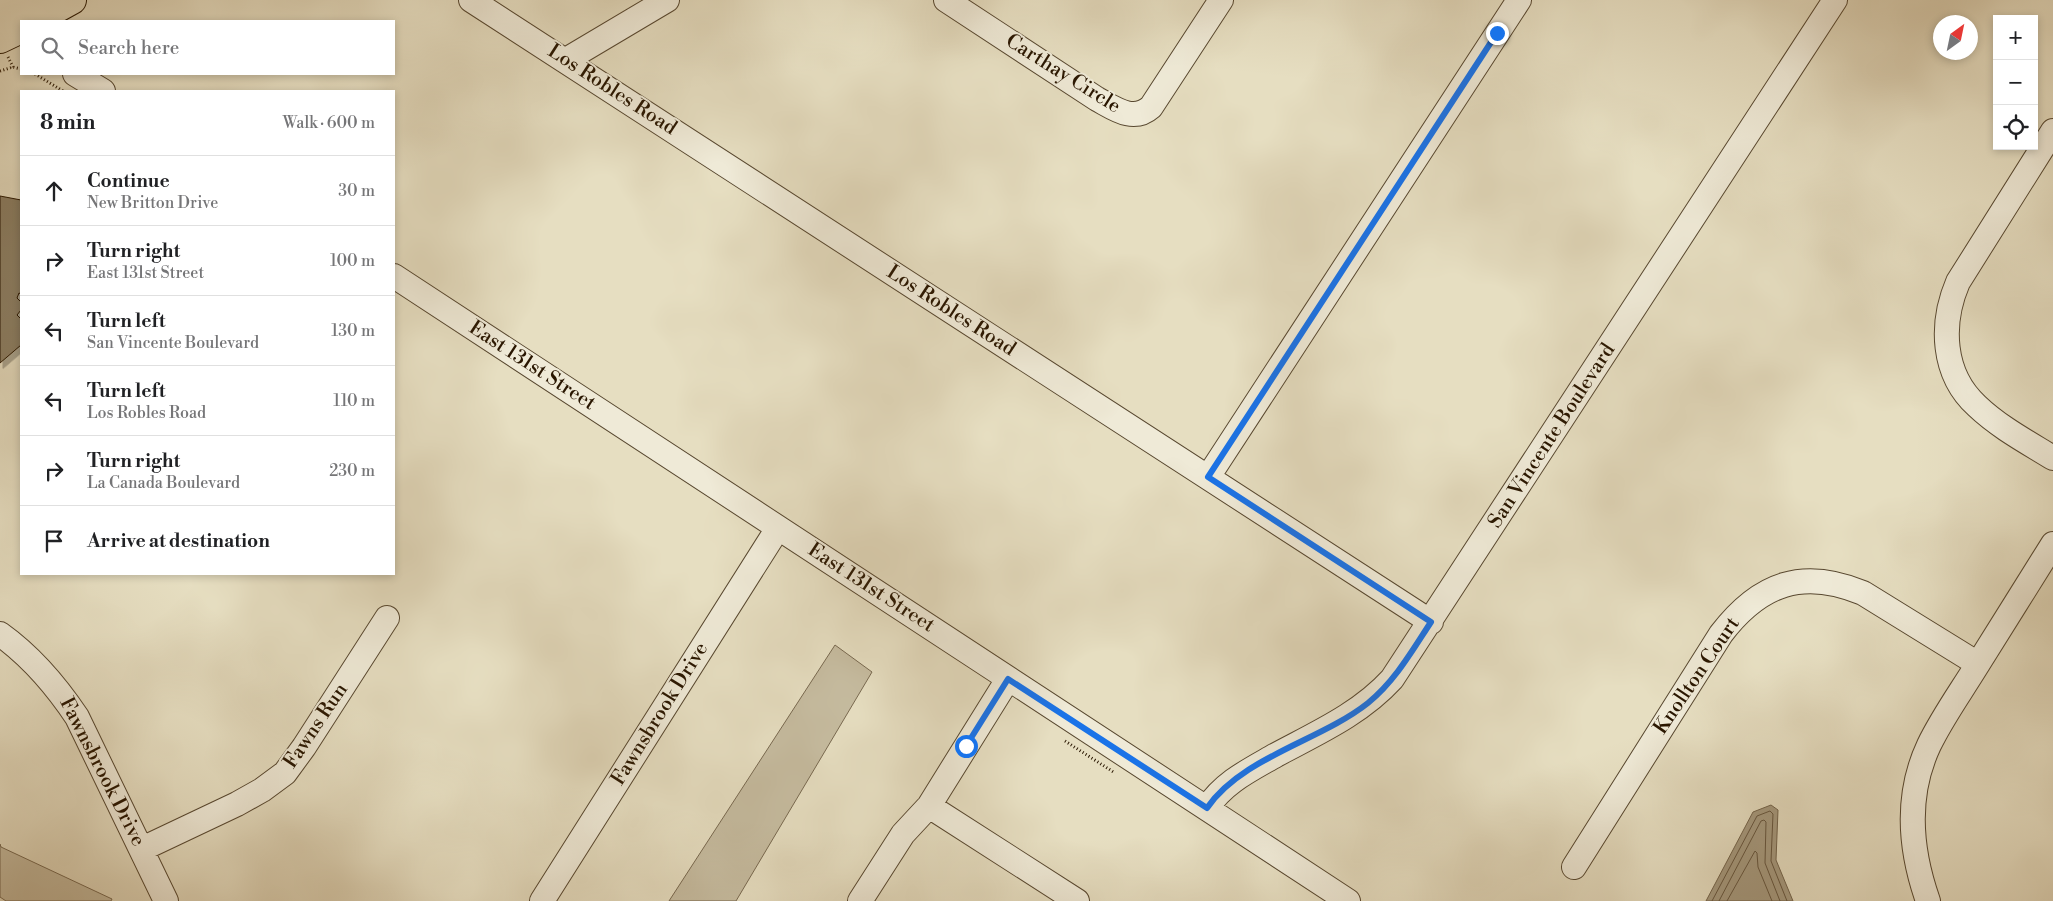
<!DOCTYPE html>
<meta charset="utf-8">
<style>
:root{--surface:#fff;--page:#f2f2f2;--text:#202124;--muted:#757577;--line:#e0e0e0}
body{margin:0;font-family:"Libre Bodoni",serif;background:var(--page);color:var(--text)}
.controls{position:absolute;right:15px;top:15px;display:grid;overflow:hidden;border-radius:0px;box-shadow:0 2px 8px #0003}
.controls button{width:45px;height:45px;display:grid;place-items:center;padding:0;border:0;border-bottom:1px solid var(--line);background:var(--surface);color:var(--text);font:25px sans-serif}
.compass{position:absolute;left:1933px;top:15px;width:45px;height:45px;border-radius:50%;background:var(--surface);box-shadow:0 2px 8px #0003;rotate:33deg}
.stop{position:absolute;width:15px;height:15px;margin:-11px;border:4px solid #1a73e8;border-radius:50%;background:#fff}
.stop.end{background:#1a73e8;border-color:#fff;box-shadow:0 1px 5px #0008}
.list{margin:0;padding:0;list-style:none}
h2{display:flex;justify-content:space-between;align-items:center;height:65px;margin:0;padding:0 20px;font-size:21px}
h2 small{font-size:16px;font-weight:400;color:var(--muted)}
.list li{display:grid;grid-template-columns:32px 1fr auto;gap:15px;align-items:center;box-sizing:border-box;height:70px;padding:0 20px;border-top:1px solid var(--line)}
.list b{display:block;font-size:19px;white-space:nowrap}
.list p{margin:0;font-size:16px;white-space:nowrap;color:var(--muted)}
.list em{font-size:16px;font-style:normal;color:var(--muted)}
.icon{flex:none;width:28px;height:28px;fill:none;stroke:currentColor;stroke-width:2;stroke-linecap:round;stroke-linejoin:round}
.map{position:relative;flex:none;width:2053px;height:901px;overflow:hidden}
.search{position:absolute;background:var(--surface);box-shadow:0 2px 8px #0003;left:20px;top:20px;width:375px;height:55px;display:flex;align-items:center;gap:12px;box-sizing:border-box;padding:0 18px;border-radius:0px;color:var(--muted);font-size:19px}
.panel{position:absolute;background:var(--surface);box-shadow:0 2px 8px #0003;left:20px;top:90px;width:375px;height:485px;border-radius:0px}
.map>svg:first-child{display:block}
.green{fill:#c6bca0;stroke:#786950}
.water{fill:#a69a7f;stroke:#74654c}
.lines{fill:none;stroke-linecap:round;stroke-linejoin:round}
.shore{stroke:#685840;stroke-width:1}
.building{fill:#8b7e64;stroke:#291600;filter:url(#shadow)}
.minor-casing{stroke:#584830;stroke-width:26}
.major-casing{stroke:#291600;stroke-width:30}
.path{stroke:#291600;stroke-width:3;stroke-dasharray:1 2.5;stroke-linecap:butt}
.minor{stroke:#efead7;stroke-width:24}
.major{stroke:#e6dec1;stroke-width:28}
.route{stroke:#1a73e8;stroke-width:6}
.labels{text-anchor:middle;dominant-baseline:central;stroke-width:4;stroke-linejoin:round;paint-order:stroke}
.street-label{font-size:20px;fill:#291600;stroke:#efead7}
</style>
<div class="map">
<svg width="2053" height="901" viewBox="0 0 2053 901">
<defs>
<filter id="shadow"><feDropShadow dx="3" dy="5.5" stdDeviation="0" flood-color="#0004"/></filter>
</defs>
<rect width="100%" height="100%" fill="#e6dec1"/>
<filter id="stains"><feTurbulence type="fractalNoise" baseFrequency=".004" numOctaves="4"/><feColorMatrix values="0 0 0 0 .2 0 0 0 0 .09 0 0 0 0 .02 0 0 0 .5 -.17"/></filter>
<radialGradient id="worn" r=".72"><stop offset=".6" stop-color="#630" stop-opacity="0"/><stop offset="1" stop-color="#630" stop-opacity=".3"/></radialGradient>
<path class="green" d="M835,645L872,672L736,901H669Z
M0,844L1,847L112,899L111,901H6L0,897Z"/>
<path class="water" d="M1771,805L1778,810L1776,860L1793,901H1706L1753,812Z"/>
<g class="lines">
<path class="shore" d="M1712,901L1757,816L1770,811L1773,814L1771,861L1787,901
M1719,901L1761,821L1764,820L1766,822L1765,863L1780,901
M1727,901L1755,851L1757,853L1758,867L1772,901"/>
</g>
<path class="building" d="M0,196L21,200V294L19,293L17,298L21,302V310L17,315L21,319V345L0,363Z"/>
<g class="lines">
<g class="minor-casing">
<path id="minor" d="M471,0L1431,622
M946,0L1097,99C1114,108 1133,123 1151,107L1221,0
M566,60L667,0
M75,74L103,91
M2053,131L1958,282C1940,324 1942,374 1977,406C1999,427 2027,442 2053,458
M394,276L1348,901
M1208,477L1519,0
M0,634C32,657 55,684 77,717L166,901
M929,806L1077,901
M1207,808C1224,782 1250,770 1276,755C1317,733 1360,714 1392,679L1835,0
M142,849L237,804L262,790L285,773L304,747L387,618
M1574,867L1721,634C1760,583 1803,568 1863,593L1978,664
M542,901L778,528
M860,901L903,834L929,806L1008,679
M1928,901C1910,850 1905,796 1929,745C1942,718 1960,693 1976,667C2002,626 2027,585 2053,544"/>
</g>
<g class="major-casing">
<path id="major" d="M0,15L29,0
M34,21L72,0
M0,39L21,29"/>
</g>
<path class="path" d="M8,57L13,67
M0,71L13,67L21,69
M35,74L63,91
M1065,741L1115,773"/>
<use href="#minor" class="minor"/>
<use href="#major" class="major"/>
</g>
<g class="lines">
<path class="route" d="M966,746L1008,679L1207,808C1242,757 1320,741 1368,703C1395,681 1412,651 1431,622L1208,477L1497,33"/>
</g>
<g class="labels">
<g class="street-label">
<text transform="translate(1063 74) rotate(32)">Carthay Circle</text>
<text transform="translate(612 90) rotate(33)">Los Robles Road</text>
<text transform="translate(951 311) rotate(33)">Los Robles Road</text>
<text transform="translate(532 366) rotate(33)">East 131st Street</text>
<text transform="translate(1552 436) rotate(-57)">San Vincente Boulevard</text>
<text transform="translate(871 588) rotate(33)">East 131st Street</text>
<text transform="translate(1697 676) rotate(-56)">Knollton Court</text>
<text transform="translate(660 714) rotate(-58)">Fawnsbrook Drive</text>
<text transform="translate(316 726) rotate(-56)">Fawns Run</text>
<text transform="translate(102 772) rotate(63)">Fawnsbrook Drive</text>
</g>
</g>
<rect width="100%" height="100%" filter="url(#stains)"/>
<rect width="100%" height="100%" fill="url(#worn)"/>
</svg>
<div class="controls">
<button>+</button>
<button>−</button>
<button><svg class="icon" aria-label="locate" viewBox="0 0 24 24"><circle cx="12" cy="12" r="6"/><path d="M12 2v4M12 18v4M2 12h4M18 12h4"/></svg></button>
</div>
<svg class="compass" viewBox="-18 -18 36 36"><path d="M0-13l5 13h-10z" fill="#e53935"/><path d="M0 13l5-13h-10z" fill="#757577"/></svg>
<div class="stop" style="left:966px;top:746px"></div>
<div class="stop end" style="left:1497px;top:33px"></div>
<div class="search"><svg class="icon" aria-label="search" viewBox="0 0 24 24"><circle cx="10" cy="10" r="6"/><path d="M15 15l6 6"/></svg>Search here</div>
<section class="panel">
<h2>8 min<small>Walk · 600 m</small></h2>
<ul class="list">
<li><svg class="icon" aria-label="ahead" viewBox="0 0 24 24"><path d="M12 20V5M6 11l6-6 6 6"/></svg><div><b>Continue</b><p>New Britton Drive</p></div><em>30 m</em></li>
<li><svg class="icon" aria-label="right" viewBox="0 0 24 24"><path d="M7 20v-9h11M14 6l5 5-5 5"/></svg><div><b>Turn right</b><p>East 131st Street</p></div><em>100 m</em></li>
<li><svg class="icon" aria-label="left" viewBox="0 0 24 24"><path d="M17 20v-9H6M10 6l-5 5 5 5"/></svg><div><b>Turn left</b><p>San Vincente Boulevard</p></div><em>130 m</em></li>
<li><svg class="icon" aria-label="left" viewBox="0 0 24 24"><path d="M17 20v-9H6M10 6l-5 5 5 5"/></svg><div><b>Turn left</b><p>Los Robles Road</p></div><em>110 m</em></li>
<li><svg class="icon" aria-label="right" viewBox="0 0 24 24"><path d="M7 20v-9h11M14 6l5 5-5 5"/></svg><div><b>Turn right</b><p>La Canada Boulevard</p></div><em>230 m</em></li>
<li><svg class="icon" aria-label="arrive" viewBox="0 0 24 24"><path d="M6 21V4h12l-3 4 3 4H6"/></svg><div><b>Arrive at destination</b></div></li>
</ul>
</section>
</div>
